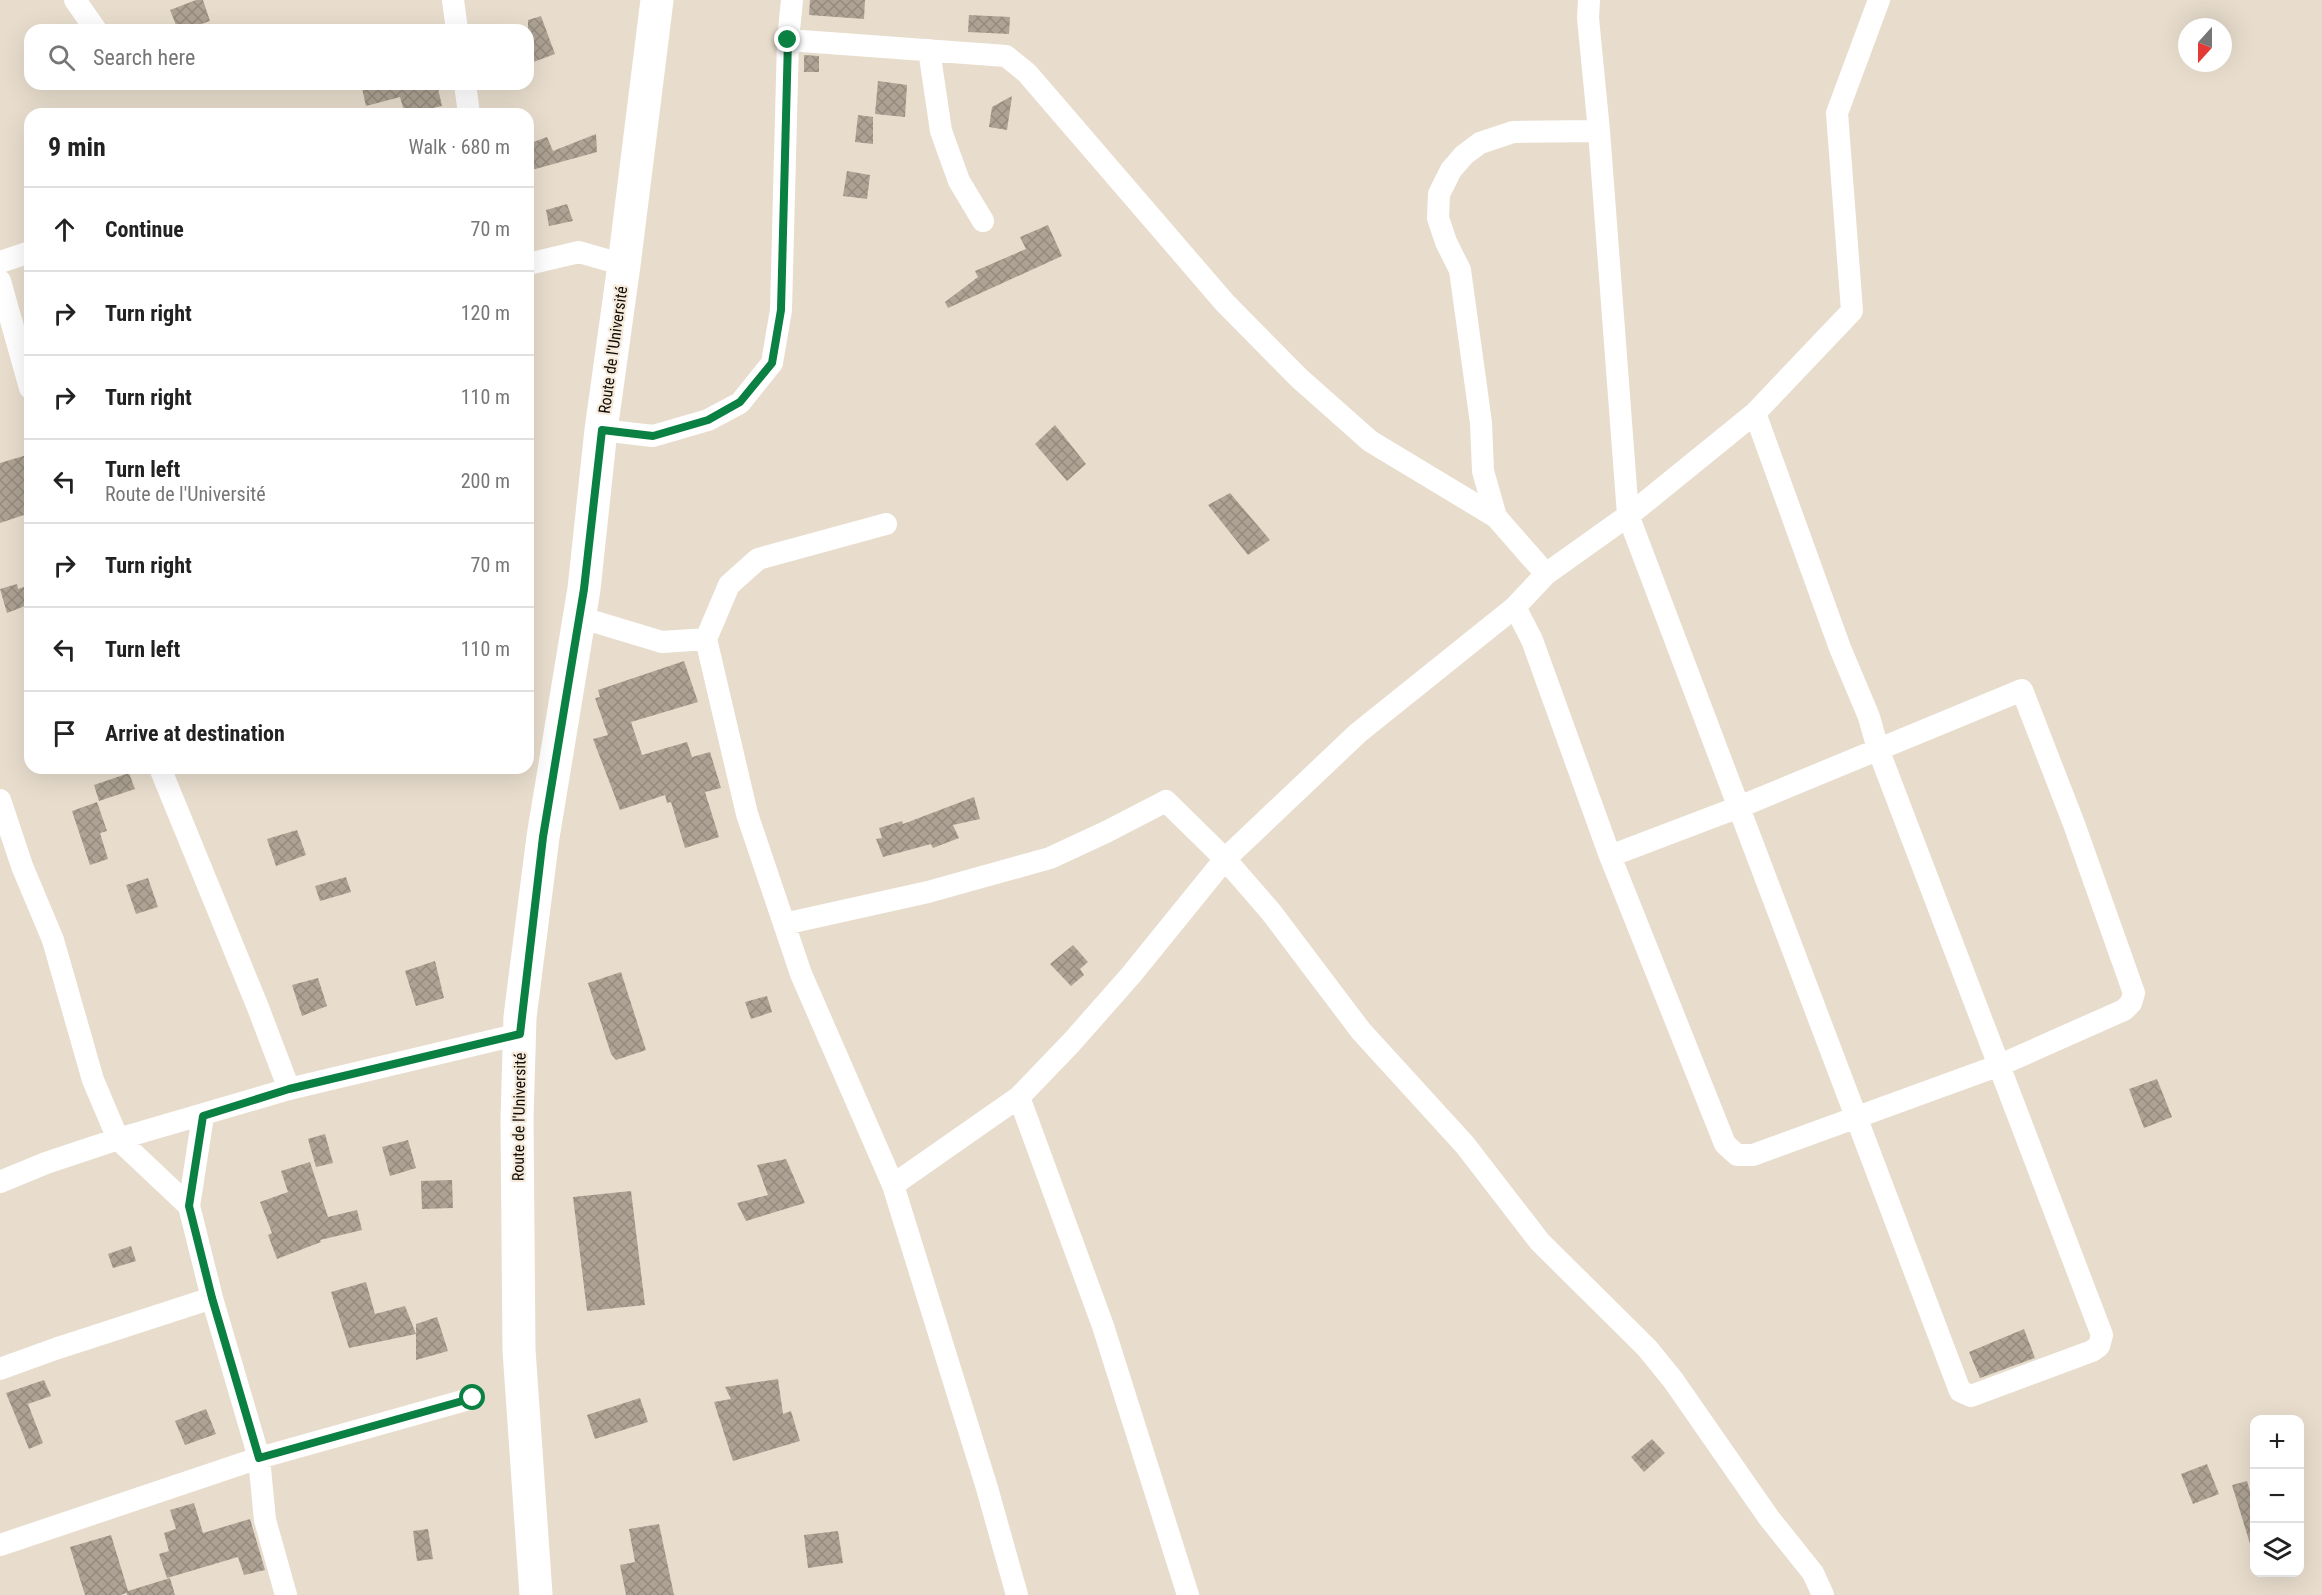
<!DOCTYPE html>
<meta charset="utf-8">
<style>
:root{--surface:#fff;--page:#f6f6f6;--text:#222;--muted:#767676;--line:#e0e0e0}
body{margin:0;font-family:"Roboto Condensed",sans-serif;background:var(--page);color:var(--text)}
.controls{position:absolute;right:18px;bottom:18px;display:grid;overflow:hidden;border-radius:12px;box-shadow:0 6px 24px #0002}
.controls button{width:54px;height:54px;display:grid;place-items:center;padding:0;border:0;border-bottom:2px solid var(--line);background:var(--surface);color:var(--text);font:30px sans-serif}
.compass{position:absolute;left:2178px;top:18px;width:54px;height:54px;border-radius:50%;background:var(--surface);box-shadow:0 6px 24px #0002;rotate:201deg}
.stop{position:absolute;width:18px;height:18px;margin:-14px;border:4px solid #0b8043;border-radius:50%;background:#fff}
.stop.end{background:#0b8043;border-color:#fff;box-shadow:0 2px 6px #0008}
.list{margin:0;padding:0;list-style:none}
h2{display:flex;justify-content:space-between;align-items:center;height:78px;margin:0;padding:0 24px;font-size:26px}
h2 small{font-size:20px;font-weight:400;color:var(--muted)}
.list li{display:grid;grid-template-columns:39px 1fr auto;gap:18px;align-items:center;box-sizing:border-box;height:84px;padding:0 24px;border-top:2px solid var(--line)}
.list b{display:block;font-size:22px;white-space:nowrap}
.list p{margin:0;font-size:20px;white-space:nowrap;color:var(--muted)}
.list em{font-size:20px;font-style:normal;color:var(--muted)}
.icon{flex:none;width:33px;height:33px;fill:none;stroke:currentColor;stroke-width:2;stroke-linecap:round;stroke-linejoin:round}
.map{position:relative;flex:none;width:2322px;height:1595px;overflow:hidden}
.search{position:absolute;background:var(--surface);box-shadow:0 6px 24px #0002;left:24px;top:24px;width:510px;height:66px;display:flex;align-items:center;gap:15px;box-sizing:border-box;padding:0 21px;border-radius:18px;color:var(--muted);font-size:22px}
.panel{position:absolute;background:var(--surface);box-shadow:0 6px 24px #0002;left:24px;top:108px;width:510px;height:666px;border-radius:18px}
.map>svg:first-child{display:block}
.building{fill:url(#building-cross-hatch)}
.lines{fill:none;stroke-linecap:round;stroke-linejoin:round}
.street{stroke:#fff;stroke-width:22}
.secondary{stroke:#fff;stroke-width:33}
.route{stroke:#0b8043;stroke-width:8}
.labels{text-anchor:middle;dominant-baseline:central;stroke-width:4.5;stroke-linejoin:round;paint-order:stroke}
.street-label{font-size:16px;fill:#0e0b06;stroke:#f6eada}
</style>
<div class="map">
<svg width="2322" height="1595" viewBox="0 0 2322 1595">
<defs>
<pattern id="building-cross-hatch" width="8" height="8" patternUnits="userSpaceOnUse" patternTransform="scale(1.5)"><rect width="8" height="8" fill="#ada293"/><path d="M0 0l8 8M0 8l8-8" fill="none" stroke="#948a7d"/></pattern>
</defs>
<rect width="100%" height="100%" fill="#e8ddcd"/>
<path class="building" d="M196,0H203L210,21L184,30H178L170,10Z
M810,0H865L864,19L809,15Z
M969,15L1010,17L1009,34L968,32Z
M541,16L555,54L528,64V20Z
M804,55L819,56V72H804Z
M878,81L907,85L905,117L875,114Z
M361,84H437L442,106L405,114L400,97L366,106Z
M1012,96L1007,130L989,127L992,107Z
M858,115L873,117V144L855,142Z
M596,134L597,152L528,171V144L547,137L553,151Z
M847,171L870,175L867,199L843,196Z
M567,204L573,221L549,226L546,210Z
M1048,225L1062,256L948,308L945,302L978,277L975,271L1026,249L1020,237Z
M1055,425L1086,464L1067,481L1035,444Z
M30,454V513L0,523V463Z
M1230,493L1270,540L1248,555L1208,505Z
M17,584L18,589L30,585V604L7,613L0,589Z
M684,661L698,702L631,722L642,755L687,742L692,757L710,752L721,788L705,792L719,837L685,848L671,802L667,803L665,795L620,810L593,739L608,735L595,698L600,697L598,690Z
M129,773L135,789L99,801L94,785Z
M974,797L980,819L953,825L959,838L933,848L931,844L883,857L876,839L882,838L879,828L902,821L903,824Z
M97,802L107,831L100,833L108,859L90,865L72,811Z
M297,830L306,855L276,866L267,839Z
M346,877L351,892L320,901L315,886Z
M148,878L158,907L136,914L126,885Z
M1073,945L1088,962L1080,969L1084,975L1071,986L1050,964Z
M435,961L444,998L416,1006L405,971Z
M621,972L646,1050L616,1060L611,1054L588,983Z
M318,978L327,1006L302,1016L292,985Z
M767,996L772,1012L751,1019L745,1002Z
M2157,1079L2172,1117L2144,1128L2129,1089Z
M325,1134L333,1163L316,1167L308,1139Z
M408,1140L416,1168L390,1176L382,1147Z
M786,1159L805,1203L746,1221L737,1203L768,1195L757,1165Z
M310,1162L328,1217L357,1210L362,1230L320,1240L321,1242L277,1259L268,1235L272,1233L260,1202L288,1192L281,1171Z
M452,1180L453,1208L422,1209L421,1181Z
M631,1191L645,1305L587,1311L573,1197Z
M131,1246L136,1261L113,1268L108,1254Z
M366,1282L375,1314L405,1306L416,1334L349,1348L331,1292Z
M437,1317L448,1351L416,1360V1324Z
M2024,1329L2035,1358L1980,1378L1969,1352Z
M778,1379L783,1414L791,1411L800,1441L733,1461L714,1402L731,1399L725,1387Z
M44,1380L51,1396L28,1404L43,1443L29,1449L6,1393Z
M640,1398L648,1422L595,1439L587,1415Z
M206,1409L216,1434L185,1445L175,1421Z
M1652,1439L1665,1453L1644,1472L1631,1457Z
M2207,1464L2219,1494L2193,1504L2181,1474Z
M2247,1481L2254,1505V1546L2251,1547L2232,1485Z
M194,1503L203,1533L250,1519L265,1570L244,1575L238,1557L167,1578L159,1554L169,1551L164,1533L176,1529L170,1510Z
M659,1524L674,1595H626L620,1565L635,1562L629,1529Z
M428,1529L433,1559L417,1561L413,1531Z
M838,1531L843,1563L808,1568L804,1535Z
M111,1535L128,1591L170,1578L175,1595H127V1593L120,1595H85L70,1547Z"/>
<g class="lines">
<path class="street" d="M75,0L96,30
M453,0L457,30
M1589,0L1588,18L1599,131L1628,515L1960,1391L1971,1396L2092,1351L2099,1346L2102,1335L1878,749L1869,717L1840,648L1755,413
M788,40L1006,56L1027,73L1225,303L1299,378L1370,441L1496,517L1546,574
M929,50L941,131L959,181L983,221
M465,84L469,114
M0,262L30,252
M528,264L579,252L624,265
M0,281L30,388
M601,430L653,436L708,420L740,403L772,363L781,310L788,40L792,0
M1496,517L1483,471L1481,423L1460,270L1446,242L1438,218L1439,194L1451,170L1464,155L1480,143L1513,132L1599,131
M886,524L758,559L729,585L706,639L747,814L801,974L893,1185L987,1488L1017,1595
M1515,607L1532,640L1610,856L1725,1144L1737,1155H1753L2000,1065L2124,1010L2131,1003L2134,993L2074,824L2022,690L1739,807L1610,856
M579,617L662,642L706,639
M160,768L257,1005L289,1089
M0,800L22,866L53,940L93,1080L118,1139L289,1089L520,1034
M784,924L928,892L1050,858L1106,832L1166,801L1225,859L1271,912L1361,1031L1465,1145L1540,1242L1647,1348L1673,1380L1769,1518L1813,1573L1823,1595
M1019,1097L1103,1326L1188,1595
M0,1182L46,1163L118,1139L189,1206L212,1298L259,1458L265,1520L286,1595
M893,1185L1019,1097L1071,1043L1131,975L1225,859L1358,733L1515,607L1546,574L1633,512L1755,413L1852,311L1837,113L1879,0
M189,1206L203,1116
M0,1369L55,1349L212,1298
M0,1545L259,1458L473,1398"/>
<path class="secondary" d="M536,1595L519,1350L517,1119L520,1017L543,837L584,589L601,430L624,265L657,0"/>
</g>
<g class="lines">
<path class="route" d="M473,1398L259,1458L212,1298L189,1206L203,1116L289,1089L520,1034L543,837L584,589L602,430L653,436L708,420L740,402L772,363L781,310L788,40"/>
</g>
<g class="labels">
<g class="street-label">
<text transform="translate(613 350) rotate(-82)">Route de l'Université</text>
<text transform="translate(519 1117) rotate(-89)">Route de l'Université</text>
</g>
</g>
</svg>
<div class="controls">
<button>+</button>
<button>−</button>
<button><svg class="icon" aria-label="layers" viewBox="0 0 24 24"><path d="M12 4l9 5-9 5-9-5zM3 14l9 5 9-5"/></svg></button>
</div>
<svg class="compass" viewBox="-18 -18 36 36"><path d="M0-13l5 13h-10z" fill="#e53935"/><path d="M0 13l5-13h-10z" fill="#767676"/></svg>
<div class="stop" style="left:473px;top:1398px"></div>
<div class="stop end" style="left:788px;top:40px"></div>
<div class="search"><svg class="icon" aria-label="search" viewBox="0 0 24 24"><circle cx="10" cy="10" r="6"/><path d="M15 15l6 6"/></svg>Search here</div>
<section class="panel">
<h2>9 min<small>Walk · 680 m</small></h2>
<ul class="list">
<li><svg class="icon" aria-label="ahead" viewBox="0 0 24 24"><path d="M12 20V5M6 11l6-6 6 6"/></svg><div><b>Continue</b></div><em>70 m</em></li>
<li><svg class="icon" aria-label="right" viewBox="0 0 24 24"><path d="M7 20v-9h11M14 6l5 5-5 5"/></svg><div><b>Turn right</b></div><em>120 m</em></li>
<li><svg class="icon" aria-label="right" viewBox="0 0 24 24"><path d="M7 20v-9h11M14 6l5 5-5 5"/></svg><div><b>Turn right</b></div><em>110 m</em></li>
<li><svg class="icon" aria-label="left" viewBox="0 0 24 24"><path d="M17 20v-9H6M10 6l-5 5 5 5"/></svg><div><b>Turn left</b><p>Route de l'Université</p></div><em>200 m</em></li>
<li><svg class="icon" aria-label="right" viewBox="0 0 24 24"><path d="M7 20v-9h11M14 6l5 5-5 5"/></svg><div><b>Turn right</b></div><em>70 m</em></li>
<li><svg class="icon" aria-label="left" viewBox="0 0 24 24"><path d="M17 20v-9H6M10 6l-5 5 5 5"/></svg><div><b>Turn left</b></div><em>110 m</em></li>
<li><svg class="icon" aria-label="arrive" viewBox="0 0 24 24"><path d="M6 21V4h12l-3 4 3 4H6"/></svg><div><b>Arrive at destination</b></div></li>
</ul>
</section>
</div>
